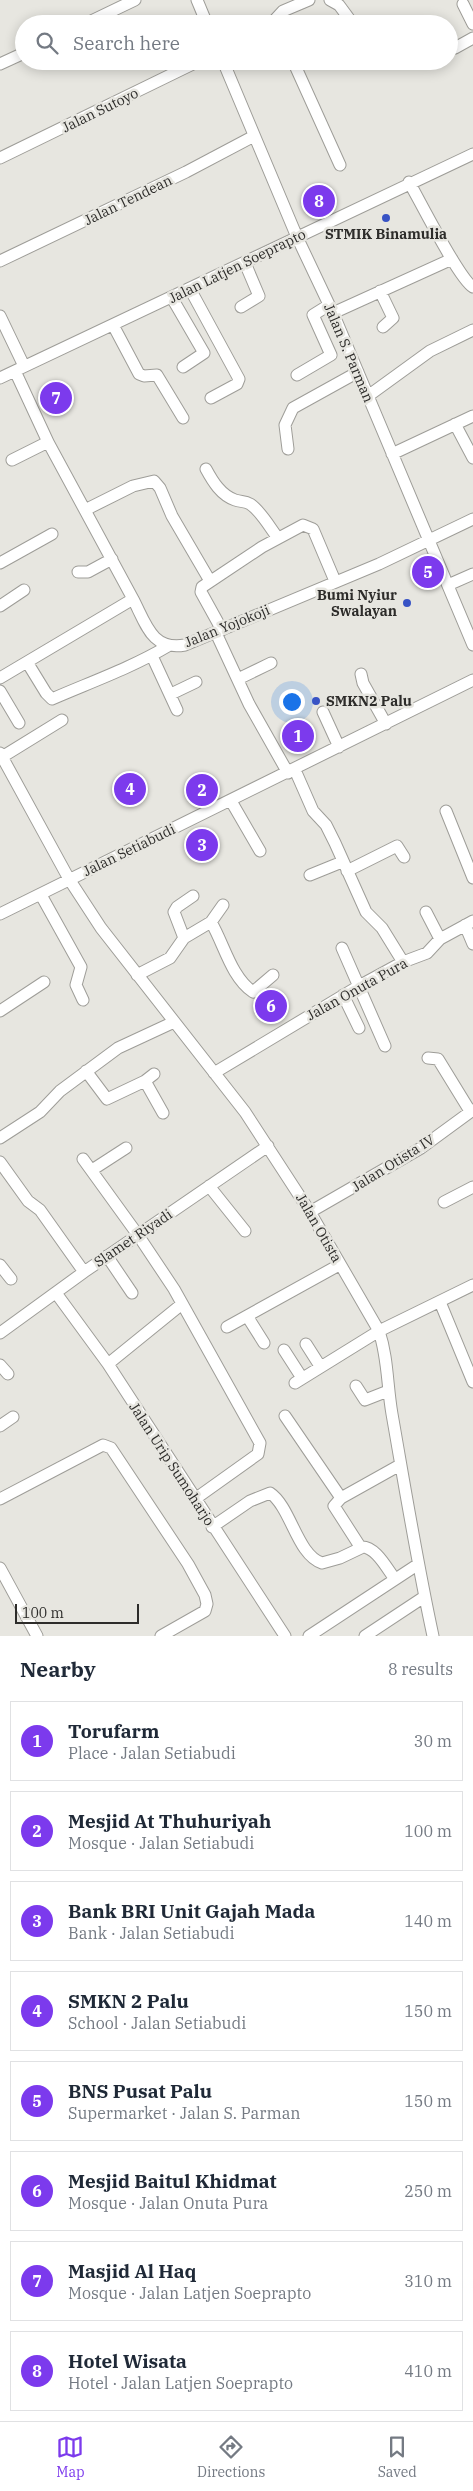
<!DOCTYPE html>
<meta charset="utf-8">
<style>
:root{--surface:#fff;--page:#f6f6f7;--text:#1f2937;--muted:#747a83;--line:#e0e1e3;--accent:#7c3aed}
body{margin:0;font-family:"IBM Plex Serif",serif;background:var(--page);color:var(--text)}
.scale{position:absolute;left:15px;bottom:12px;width:124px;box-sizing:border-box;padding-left:5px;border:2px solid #2d2c2a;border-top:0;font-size:14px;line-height:18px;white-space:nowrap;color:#2d2c2a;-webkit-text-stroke:4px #e7e6e0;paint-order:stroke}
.you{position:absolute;left:291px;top:701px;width:18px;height:18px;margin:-12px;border:4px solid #fff;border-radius:50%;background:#1a73e8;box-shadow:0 0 0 8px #1a73e833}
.badge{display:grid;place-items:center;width:32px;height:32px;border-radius:50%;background:var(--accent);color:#fff;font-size:16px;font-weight:700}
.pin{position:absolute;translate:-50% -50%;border:2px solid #fff;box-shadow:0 1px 5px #0006}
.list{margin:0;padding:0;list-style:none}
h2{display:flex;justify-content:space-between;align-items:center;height:65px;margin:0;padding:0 20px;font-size:21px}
h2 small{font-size:16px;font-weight:400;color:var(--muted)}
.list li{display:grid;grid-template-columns:32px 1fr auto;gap:15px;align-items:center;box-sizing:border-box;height:80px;margin:0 10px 10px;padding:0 10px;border:1px solid var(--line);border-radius:0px}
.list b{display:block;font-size:19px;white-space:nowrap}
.list p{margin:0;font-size:16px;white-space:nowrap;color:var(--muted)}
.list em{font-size:16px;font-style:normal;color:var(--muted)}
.icon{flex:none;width:28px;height:28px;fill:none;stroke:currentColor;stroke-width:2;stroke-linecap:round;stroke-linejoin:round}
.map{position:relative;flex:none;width:473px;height:1636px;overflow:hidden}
.search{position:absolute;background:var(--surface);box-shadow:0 2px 12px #0003;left:15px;right:15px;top:15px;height:55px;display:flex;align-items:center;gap:12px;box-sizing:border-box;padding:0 18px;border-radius:28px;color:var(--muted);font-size:19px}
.sheet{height:785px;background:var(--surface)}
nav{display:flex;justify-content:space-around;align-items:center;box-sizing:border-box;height:70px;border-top:1px solid var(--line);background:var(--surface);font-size:14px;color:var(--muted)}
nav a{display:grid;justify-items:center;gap:2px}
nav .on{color:var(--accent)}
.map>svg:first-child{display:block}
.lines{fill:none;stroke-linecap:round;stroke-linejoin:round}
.minor-casing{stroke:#9e9d98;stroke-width:13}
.minor{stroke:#fff;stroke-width:11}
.poi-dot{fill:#3853c5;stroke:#e7e6e0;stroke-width:2}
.labels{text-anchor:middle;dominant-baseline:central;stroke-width:5;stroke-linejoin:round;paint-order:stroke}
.street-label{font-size:14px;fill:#2d2c2a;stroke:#e7e6e0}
.poi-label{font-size:14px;font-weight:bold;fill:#2d2c2a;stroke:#e7e6e0}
</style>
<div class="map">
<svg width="473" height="1636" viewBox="0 0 473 1636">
<rect width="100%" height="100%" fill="#e7e6e0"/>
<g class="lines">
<g class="minor-casing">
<path id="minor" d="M197,0L207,24
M330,0L339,5L353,24
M463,4L473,24
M85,24L135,0
M271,24L283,11L309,0
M455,48L473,38
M223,61L297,237L333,313L473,645
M293,61L340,165
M0,64L24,53
M0,158L199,61
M409,182C420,201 459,279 473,287
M0,261L186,172L254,136
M190,289L239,379L237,384L211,398
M380,291L393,318L383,327
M172,298L204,353L183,367
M241,307L259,296L245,263
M333,313L452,259
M0,316L24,366
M113,325L139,374L144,376L157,375L183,418
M15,371L48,442L133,599
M297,375L331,355L313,315L329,305
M0,378L473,154
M368,396L430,351L473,330
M455,424L473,458
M288,449L285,425L293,408L358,372
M392,454L473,416
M12,460L48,442
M206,469C213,482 221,495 235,500C241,502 245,501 250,504C261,511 270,528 278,538
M85,510L133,486L154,481L160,488L172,516L210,581
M0,563L52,534
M78,572H88L112,559
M448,585L473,574
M0,606L24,590
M222,630L201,592L202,587L262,547L303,525L313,529L335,581
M216,633L249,704L288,773
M152,656L177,710
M27,662L46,693L52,699C91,682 131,668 168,646
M361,674L363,683L386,724
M0,678L133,599C146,624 152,651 185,645L379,564L473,519
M238,679L271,663
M0,691L19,723
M171,694L196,682
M323,712L339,747
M0,753L69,879L101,928L245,1112L310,1212L379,1331C388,1358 387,1385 392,1414C405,1488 417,1562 433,1636
M2,757L62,720
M295,770L313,811L326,825L335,843L366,912L382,928L403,962
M231,801L260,851
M446,811L473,878
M347,871L397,846L404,857
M310,875L342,862
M41,895L81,967L76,985L83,1000
M426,912L440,939
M0,914L473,680
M211,922C224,944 231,977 253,992L273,975
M465,925L473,944
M184,938L211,922L223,905
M342,948L385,1046
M137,975L170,958L184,938L174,912L177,907L193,896
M343,995L359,1028
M0,1011L44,982
M428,1058L438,1059L470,1111
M86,1071L107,1099L145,1081L154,1074
M214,1073L359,986L403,962L427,953L440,939L473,921
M145,1081L163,1113
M0,1138L40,1112L60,1091L118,1048L174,1022
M83,1159L138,1235L174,1289L260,1443L258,1454L195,1499
M0,1162L28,1201L40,1210L84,1272
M92,1170L126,1148
M209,1186L245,1231
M444,1202L473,1187
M310,1212L421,1148L473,1110
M107,1256L132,1293
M0,1265L11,1279
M56,1293L108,1364L285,1636
M440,1302L473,1382
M247,1316L264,1343
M227,1327L339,1265
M0,1333L84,1272L268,1146
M306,1344L320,1366
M284,1350L302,1378
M108,1364L182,1304
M0,1365L8,1374
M295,1383L379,1331L473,1285
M356,1386L365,1400L388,1391
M285,1416L341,1498L400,1465
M0,1426L13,1417
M0,1499L103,1445L111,1448L188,1564L205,1595L207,1604L205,1611L161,1636
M212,1527L250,1501L270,1493C291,1507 297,1555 322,1563L340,1558L361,1548L334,1506L341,1498
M361,1547C376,1546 387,1569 395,1579
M0,1568L37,1636
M309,1636L417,1565
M365,1636L424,1597"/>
</g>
<use href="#minor" class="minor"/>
</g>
<g class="poi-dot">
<circle cx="386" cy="218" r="5"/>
<circle cx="407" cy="603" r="5"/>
<circle cx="316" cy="701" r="5"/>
</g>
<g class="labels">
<g class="street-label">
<text transform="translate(100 110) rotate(-26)">Jalan Sutoyo</text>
<text transform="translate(128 200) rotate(-26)">Jalan Tendean</text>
<text transform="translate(237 266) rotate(-26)">Jalan Latjen Soeprapto</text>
<text transform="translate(349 353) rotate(67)">Jalan S. Parman</text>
<text transform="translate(227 626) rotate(-22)">Jalan Yojokoji</text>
<text transform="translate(129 850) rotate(-26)">Jalan Setiabudi</text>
<text transform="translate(357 989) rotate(-29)">Jalan Onuta Pura</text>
<text transform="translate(393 1163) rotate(-32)">Jalan Otista IV</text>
<text transform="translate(319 1228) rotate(60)">Jalan Otista</text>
<text transform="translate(133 1238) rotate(-34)">Slamet Riyadi</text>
<text transform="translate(172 1464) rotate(57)">Jalan Urip Sumoharjo</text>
</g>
<g class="poi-label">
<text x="386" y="234">STMIK Binamulia</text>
<text x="397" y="595" text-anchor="end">Bumi Nyiur<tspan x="397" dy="16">Swalayan</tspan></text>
<text x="326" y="701" text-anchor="start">SMKN2 Palu</text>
</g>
</g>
</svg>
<div class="scale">100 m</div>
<div class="you"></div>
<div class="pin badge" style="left:298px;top:736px">1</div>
<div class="pin badge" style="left:202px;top:790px">2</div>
<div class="pin badge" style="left:202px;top:845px">3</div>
<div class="pin badge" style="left:130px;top:789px">4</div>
<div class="pin badge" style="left:428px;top:572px">5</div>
<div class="pin badge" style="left:271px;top:1006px">6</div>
<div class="pin badge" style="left:56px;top:398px">7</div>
<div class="pin badge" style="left:319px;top:201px">8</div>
<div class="search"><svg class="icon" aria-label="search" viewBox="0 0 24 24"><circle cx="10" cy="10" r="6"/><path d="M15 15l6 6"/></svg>Search here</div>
</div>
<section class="sheet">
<h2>Nearby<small>8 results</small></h2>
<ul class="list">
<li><span class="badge">1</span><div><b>Torufarm</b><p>Place · Jalan Setiabudi</p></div><em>30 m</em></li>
<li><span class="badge">2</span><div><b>Mesjid At Thuhuriyah</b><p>Mosque · Jalan Setiabudi</p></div><em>100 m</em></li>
<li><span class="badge">3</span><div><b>Bank BRI Unit Gajah Mada</b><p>Bank · Jalan Setiabudi</p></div><em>140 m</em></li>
<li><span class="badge">4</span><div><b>SMKN 2 Palu</b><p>School · Jalan Setiabudi</p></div><em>150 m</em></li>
<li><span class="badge">5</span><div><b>BNS Pusat Palu</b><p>Supermarket · Jalan S. Parman</p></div><em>150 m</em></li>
<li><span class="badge">6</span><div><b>Mesjid Baitul Khidmat</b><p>Mosque · Jalan Onuta Pura</p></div><em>250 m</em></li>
<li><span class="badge">7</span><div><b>Masjid Al Haq</b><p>Mosque · Jalan Latjen Soeprapto</p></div><em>310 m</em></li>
<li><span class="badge">8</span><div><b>Hotel Wisata</b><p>Hotel · Jalan Latjen Soeprapto</p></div><em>410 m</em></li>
</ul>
</section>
<nav>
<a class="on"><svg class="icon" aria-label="map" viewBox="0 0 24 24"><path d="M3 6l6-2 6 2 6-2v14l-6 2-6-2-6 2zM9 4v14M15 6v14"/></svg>Map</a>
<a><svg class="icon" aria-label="directions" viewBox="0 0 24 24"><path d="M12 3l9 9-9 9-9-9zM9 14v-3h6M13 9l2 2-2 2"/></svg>Directions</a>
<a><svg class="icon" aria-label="saved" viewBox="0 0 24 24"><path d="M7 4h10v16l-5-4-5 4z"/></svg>Saved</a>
</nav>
